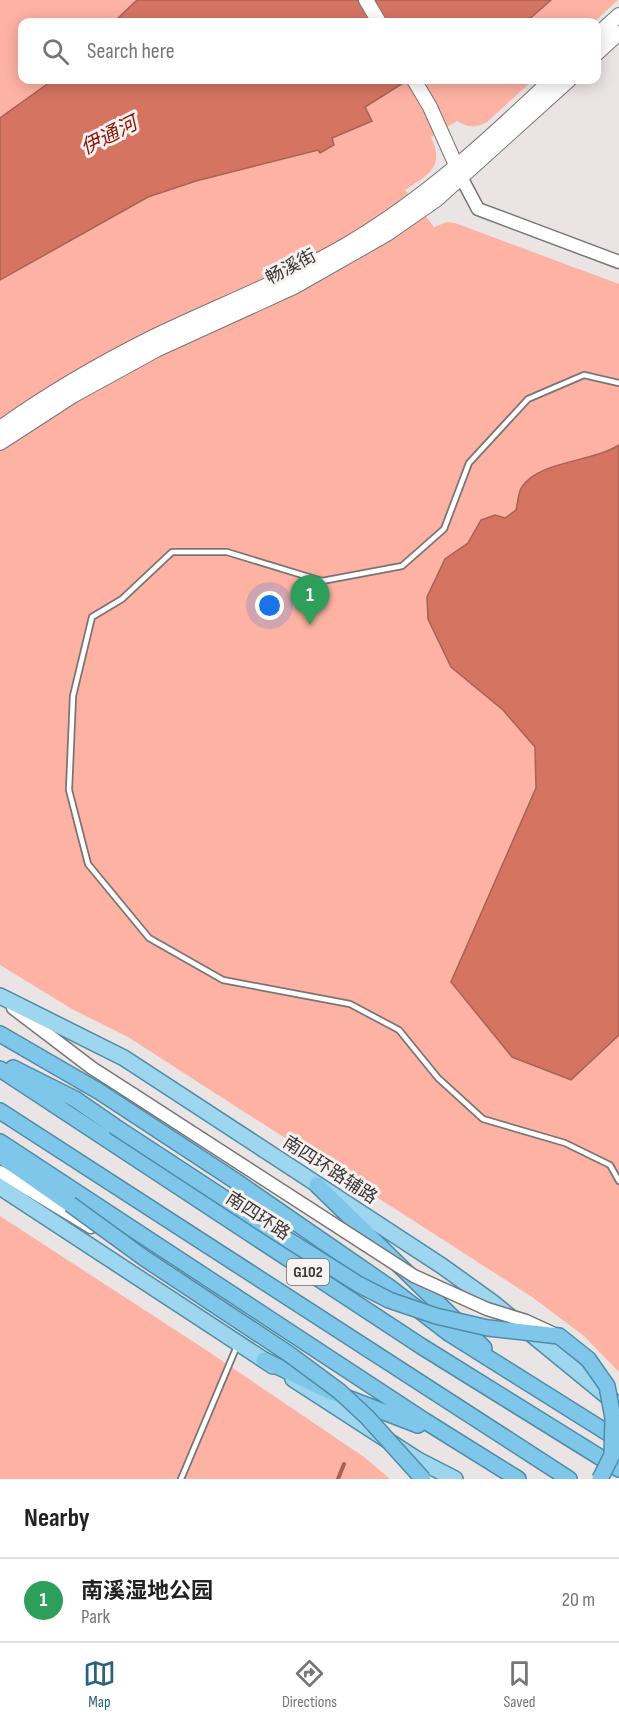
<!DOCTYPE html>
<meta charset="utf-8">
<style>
:root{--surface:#fff;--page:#f2f2f2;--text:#222;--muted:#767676;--line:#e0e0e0;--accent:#2b627d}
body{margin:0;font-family:"Sofia Sans Condensed","Noto Sans SC",sans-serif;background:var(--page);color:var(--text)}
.you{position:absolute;left:270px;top:606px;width:21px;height:21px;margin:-15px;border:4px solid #fff;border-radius:50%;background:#1a73e8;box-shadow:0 0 0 9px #1a73e833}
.badge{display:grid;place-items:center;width:39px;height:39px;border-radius:50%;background:var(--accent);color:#fff;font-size:20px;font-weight:700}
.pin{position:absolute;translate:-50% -50px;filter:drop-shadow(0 2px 3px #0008)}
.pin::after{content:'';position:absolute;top:32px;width:21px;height:18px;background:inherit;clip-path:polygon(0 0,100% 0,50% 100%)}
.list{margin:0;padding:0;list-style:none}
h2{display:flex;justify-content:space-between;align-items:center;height:78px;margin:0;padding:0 24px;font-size:26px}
h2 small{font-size:20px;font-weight:400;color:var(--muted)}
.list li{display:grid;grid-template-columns:39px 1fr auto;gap:18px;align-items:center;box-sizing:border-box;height:84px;padding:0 24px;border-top:2px solid var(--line)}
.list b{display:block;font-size:22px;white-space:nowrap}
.list p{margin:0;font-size:20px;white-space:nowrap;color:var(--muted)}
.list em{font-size:20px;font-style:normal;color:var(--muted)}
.icon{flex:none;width:33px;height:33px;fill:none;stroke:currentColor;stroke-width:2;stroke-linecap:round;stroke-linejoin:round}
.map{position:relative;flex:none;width:619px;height:1479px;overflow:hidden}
.search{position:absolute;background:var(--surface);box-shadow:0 3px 15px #0003;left:18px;right:18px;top:18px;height:66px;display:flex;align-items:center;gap:15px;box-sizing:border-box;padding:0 21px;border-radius:12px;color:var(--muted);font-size:22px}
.sheet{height:162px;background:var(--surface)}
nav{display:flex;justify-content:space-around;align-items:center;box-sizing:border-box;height:84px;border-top:2px solid var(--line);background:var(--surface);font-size:16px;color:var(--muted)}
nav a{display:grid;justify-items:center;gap:3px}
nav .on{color:var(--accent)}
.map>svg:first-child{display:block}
.green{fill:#feb2a3}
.water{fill:#d67462;stroke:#a76255;stroke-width:1.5}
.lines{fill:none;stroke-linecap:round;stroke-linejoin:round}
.stream{stroke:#a76255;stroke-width:4}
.service-casing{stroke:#797574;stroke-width:8}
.tertiary-casing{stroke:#797574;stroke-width:15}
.secondary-casing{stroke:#797574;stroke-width:16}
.primary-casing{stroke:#508ca8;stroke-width:18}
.trunk-casing{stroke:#508ca8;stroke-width:18}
.service{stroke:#fff;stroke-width:4.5}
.tertiary{stroke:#fff;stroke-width:12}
.secondary{stroke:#fff;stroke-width:14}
.primary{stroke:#9ed5ef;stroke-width:15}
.trunk{stroke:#7ec7ea;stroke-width:15}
.tertiary-bridge-casing{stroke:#797574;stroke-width:15;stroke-linecap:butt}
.trunk-bridge-casing{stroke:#508ca8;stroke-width:18;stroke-linecap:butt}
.tertiary-bridge{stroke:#fff;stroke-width:12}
.trunk-bridge{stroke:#7ec7ea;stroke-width:15}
.labels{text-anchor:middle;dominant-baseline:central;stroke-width:6;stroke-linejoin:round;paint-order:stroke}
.shield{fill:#f7f2f1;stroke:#726f6e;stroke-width:1.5}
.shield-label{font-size:16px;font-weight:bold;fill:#393736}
.street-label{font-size:18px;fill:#393736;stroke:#f7f2f1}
.water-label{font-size:20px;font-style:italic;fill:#8c1201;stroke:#f7f2f1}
</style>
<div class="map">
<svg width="619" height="1479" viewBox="0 0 619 1479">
<rect width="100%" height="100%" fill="#eae5e4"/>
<path class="green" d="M0,0H618L594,22H22V80H533L487,122C476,128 467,128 457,121L431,137C445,167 429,174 405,190L434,227L447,222L455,223L619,284V1372L584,1336L532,1297L128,1037L72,1009L0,965Z
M0,1216L206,1350L364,1457L390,1479H0Z"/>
<path class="water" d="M137,0H551L526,22H114Z
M53,80H408L365,107L372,121L332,138L334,145L320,153L318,150L196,181L148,197L0,280V118Z
M619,445V1035L571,1080L512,1057L451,982L536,788L535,747L503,710L451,667L428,619L427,597L445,559L468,543L481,520L495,515L505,518L516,510C518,503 518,492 522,487C538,461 593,462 619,445Z"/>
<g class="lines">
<path class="stream" d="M338,1479L344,1464"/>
<g class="service-casing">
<path id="service" d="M619,383L584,375L528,399L469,463L444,529L402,566L322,581L227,552H172L122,599L92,617L73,696L69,790L88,864L149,938L223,980L350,1004L399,1030L438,1078L483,1119L565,1143L610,1165L619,1181
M181,1479L237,1346"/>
</g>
<g class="tertiary-casing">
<path id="tertiary" d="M461,177L478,209L619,262
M13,1008L92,1068L134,1095
M0,1172L91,1227"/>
</g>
<g class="secondary-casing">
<path id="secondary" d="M366,0L379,22
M596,36L619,15
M596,54L619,33
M414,80L430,107L460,174
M0,428C49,393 99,364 153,337C217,306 284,281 346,245C423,200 487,141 551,80
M0,443L74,395L156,350L294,287L387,234L436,200L569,80"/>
</g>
<g class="primary-casing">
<path id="primary" d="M0,996L124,1058L442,1266L492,1302L619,1406
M0,1187L273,1366
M293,1379L418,1460L455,1479"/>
</g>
<g class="trunk-casing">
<path id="trunk" d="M0,1034L100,1092L234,1180L389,1287L450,1334L619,1440
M13,1068L75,1099L114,1126
M0,1069L421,1346L619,1469
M0,1111L569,1479
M0,1142L425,1421L518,1479
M0,1155L70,1204
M317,1185L484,1348
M264,1360L329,1391L418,1425"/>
</g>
<use href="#service" class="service"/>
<use href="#tertiary" class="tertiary"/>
<use href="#secondary" class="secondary"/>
<use href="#primary" class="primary"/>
<use href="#trunk" class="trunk"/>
<g class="tertiary-bridge-casing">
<path id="tertiary-bridge" d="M134,1095L414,1276L487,1309L526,1321L552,1333"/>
</g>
<g class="trunk-bridge-casing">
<path id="trunk-bridge" d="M114,1126L282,1236L358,1284L389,1300L436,1316L488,1328L559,1336L588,1359L607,1386L613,1418L612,1455L600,1479
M70,1204L144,1258L289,1354L339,1391L367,1417L423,1479"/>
</g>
<use href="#tertiary-bridge" class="tertiary-bridge"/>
<use href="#trunk-bridge" class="trunk-bridge"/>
</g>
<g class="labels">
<rect class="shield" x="287" y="1259" width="42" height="26" rx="4.5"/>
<g class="shield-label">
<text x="308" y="1272">G102</text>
</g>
<g class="street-label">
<text transform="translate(291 267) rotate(-28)">畅溪街</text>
<text transform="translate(330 1170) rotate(33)">南四环路辅路</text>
<text transform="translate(258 1216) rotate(33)">南四环路</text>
</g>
<g class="water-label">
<text transform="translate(109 136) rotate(-27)">伊通河</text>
</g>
</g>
</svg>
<div class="you"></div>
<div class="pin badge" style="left:310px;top:625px;background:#2e9e5b">1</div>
<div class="search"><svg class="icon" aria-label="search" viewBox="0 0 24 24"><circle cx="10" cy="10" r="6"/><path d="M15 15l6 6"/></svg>Search here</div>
</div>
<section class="sheet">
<h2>Nearby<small></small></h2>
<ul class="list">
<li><span class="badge" style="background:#2e9e5b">1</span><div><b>南溪湿地公园</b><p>Park</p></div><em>20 m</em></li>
</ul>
</section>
<nav>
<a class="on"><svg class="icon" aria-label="map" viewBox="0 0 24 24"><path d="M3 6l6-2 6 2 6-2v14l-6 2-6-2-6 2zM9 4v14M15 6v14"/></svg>Map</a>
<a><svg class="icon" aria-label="directions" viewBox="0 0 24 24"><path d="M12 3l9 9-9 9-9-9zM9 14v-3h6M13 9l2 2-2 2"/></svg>Directions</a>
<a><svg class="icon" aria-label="saved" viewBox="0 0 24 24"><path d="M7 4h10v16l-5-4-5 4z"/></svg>Saved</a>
</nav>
